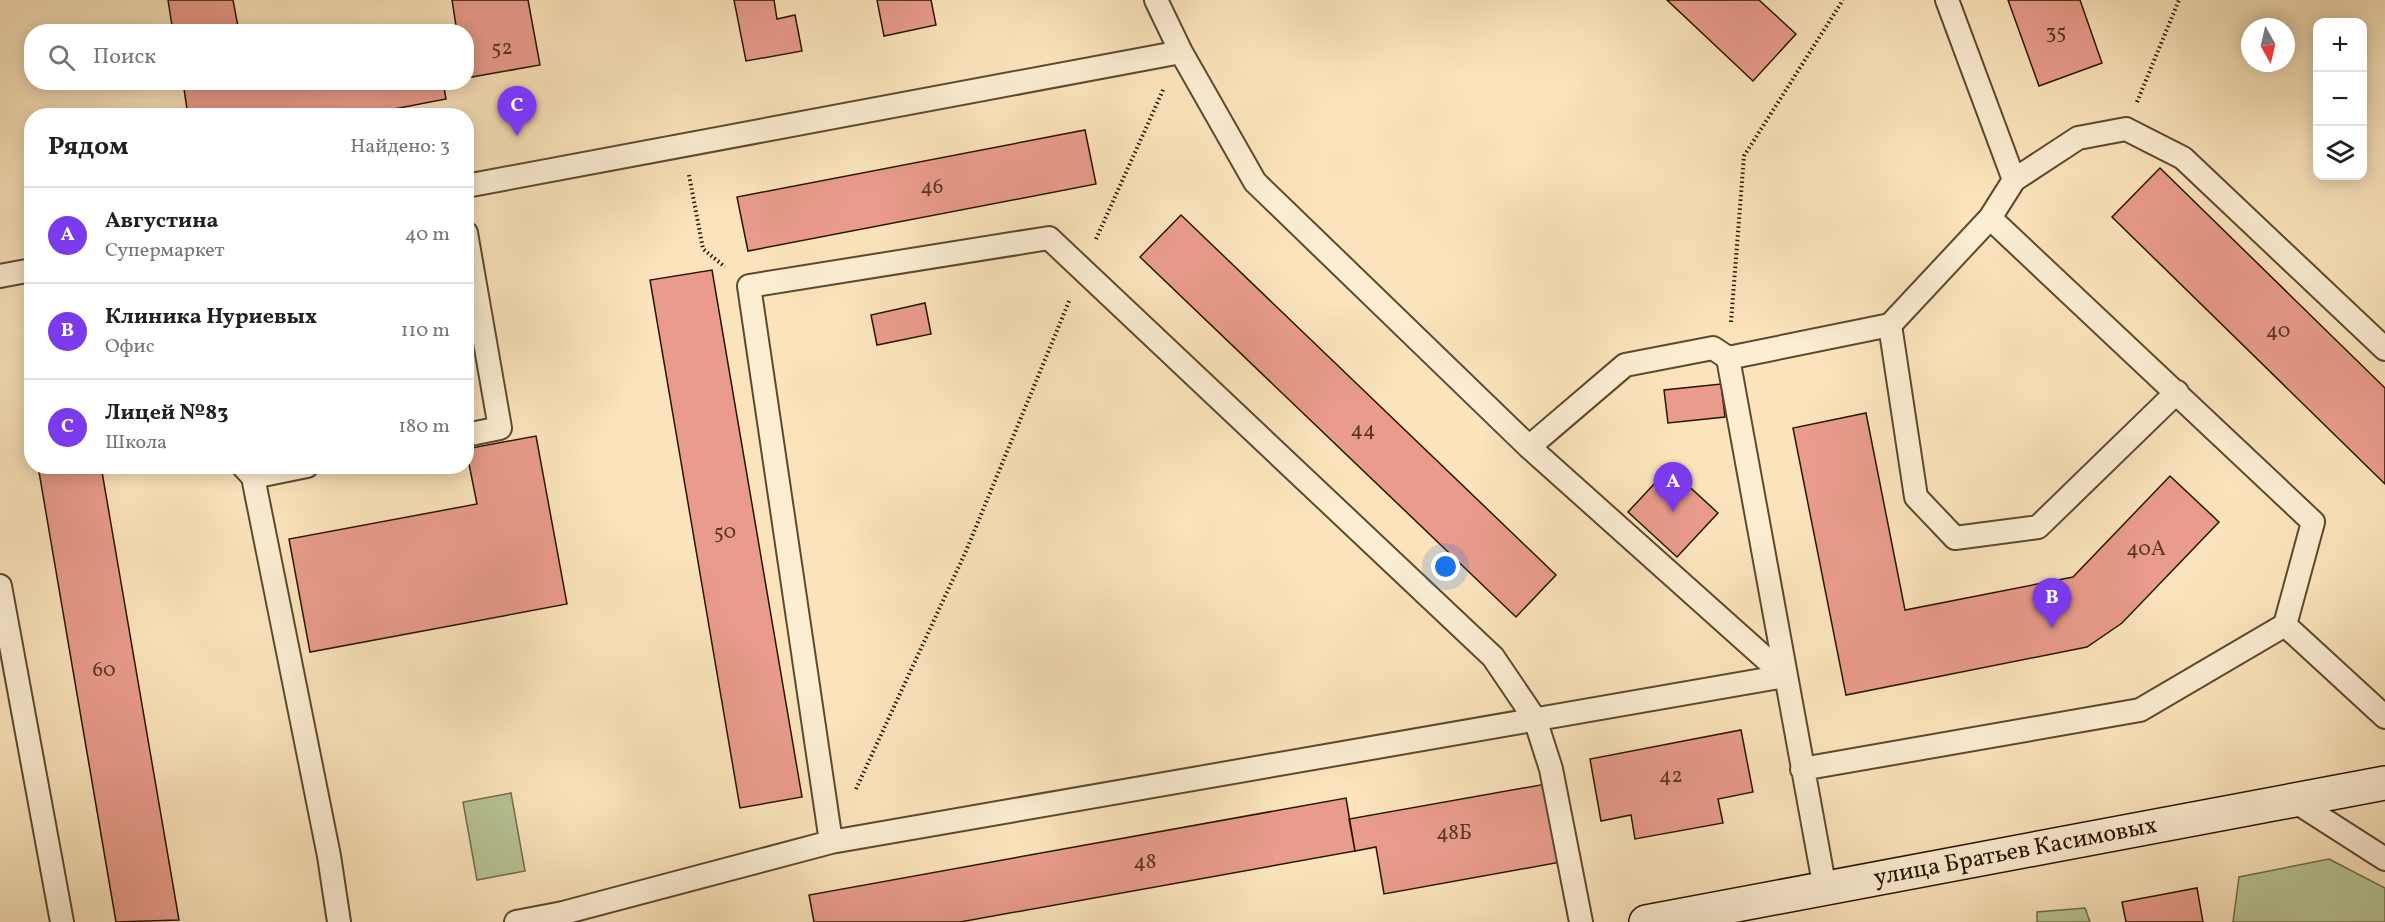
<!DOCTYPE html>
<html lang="ru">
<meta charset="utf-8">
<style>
:root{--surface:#fff;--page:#f2f2f2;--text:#202124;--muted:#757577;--line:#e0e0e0;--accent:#7c3aed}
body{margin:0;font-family:Vollkorn,serif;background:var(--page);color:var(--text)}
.controls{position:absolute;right:18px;top:18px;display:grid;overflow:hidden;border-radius:12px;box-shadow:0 3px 15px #0003}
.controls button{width:54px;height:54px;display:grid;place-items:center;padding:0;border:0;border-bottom:2px solid var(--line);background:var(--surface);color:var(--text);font:30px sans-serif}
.compass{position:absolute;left:2241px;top:18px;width:54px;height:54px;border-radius:50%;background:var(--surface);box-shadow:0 3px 15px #0003;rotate:172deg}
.you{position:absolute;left:1446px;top:567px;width:21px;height:21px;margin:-15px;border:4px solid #fff;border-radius:50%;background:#1a73e8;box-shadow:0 0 0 9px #1a73e833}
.badge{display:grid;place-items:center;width:39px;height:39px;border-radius:50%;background:var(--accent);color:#fff;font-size:20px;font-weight:700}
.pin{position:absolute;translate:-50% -50px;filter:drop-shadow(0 2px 3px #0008)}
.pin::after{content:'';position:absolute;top:32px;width:21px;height:18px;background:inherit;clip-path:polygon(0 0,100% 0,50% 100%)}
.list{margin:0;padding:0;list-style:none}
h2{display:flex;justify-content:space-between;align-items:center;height:78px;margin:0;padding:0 24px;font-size:26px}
h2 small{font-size:20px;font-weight:400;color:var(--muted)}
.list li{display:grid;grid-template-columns:39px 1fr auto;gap:18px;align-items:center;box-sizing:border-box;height:96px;padding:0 24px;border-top:2px solid var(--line)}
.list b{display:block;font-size:22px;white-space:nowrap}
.list p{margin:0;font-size:20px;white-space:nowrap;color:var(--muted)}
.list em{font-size:20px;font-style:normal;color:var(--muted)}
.icon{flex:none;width:33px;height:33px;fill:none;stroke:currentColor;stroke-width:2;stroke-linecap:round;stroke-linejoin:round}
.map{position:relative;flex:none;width:2385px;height:922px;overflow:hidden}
.search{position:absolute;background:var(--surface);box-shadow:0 3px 15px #0003;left:24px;top:24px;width:450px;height:66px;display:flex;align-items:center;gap:15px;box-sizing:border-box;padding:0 21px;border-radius:24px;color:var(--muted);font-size:22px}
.panel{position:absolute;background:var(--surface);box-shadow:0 3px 15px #0003;left:24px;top:108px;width:450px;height:366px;border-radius:24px}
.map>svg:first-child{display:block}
.green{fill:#b8c596;stroke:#706d4b;stroke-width:1.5}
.building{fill:#ea9c8c;stroke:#281500;stroke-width:1.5}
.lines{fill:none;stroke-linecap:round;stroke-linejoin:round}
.lane-casing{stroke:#5d492f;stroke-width:26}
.secondary-casing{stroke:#281500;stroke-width:36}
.path{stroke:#281500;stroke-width:4;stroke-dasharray:1.5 3;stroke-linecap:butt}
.lane{stroke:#fcedd3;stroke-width:22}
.secondary{stroke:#fcedd3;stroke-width:33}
.labels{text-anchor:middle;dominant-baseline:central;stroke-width:6;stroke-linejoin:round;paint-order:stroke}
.number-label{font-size:21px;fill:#583723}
.street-label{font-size:24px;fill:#281500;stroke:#fcedd3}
</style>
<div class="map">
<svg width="2385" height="922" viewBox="0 0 2385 922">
<rect width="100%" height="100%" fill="#fbe4bc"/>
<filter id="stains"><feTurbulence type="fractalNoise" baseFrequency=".00333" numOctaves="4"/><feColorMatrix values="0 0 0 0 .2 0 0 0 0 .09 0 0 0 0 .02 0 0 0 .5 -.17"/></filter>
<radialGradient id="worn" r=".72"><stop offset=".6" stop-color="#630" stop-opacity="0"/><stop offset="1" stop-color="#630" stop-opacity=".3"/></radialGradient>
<path class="green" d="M511,793L525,871L477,880L463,802Z
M2329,859L2385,888V922H2233L2239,877Z
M2085,908L2090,922H2037V912Z"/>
<path class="building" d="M168,0H233L239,32H173Z
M452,0H528L540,65L466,78V32H457Z
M734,0H774L777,19L795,15L802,51L746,61Z
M877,0H931L936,25L884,36Z
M1667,0H1759L1796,34L1753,81Z
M2008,0H2080L2102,63L2039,86Z
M183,82H443L446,99L358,116H288L287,112L266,116H188Z
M1085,130L1096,184L748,251L737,197Z
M2160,168L2385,388V484L2112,217Z
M1181,215L1556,575L1516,617L1140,257Z
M712,270L802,797L740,808L650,280Z
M925,303L931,334L877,345L871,315Z
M1721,384L1725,417L1668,423L1664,390Z
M1866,413L1905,610L2073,577L2170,476L2219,522L2122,623L2087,647L1846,695L1793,428Z
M536,436L567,604L310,652L289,539L477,504L466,449Z
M38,466H101L179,920L116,922Z
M1669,468L1718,513L1677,557L1628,512Z
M1741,730L1753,792L1718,799L1723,823L1635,839L1631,815L1601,821L1590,759Z
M1546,784L1561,862L1384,894L1376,847L1355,851L1349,819Z
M1346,798L1355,851L960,922H814L809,895Z
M2197,888L2203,922H2126L2122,902Z"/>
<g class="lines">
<g class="lane-casing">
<path id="lane" d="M1181,52L1255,182L1529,447L1625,365L1713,348L1728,358
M2014,180L2078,138L2126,129L2183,158L2385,349
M466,186L1181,52L1156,0
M1990,218L2313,522L2285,625
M466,233L500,428L466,435
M0,276L32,270
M1890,325L1916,497L1955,538L2038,527L2177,392
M1529,447L1785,676
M243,466L253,477L329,856L339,922
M253,477L307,466
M0,586L62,922
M1802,769L2140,710L2285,625L2385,717
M2293,800L2385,859
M1825,889L1728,358L1890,325L1990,218L2014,180L1947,0
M516,922L563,913L831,842
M1581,922L1551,769L1535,719L1493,657L1049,238L749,286L831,842L1785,676"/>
</g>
<g class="secondary-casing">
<g id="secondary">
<path id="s1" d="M1646,922L2385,783"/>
</g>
</g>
<path class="path" d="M2137,102L2179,0
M689,175L703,249L725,267
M1096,239L1164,88
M1731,322L1744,156L1843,0
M856,789L966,551L1070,299"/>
<use href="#lane" class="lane"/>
<use href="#secondary" class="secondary"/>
</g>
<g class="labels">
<g class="number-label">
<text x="2056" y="32">35</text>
<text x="502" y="48">52</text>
<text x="932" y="187">46</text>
<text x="2278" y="331">40</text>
<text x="1363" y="430">44</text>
<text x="725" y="532">50</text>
<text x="2146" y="549">40А</text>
<text x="104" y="670">60</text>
<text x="1671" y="776">42</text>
<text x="1454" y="833">48Б</text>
<text x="1145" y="862">48</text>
</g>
<g class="street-label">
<text stroke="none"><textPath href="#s1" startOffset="376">улица Братьев Касимовых</textPath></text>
</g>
</g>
<rect width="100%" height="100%" filter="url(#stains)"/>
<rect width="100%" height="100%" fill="url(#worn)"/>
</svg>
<div class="controls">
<button>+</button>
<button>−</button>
<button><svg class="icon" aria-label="layers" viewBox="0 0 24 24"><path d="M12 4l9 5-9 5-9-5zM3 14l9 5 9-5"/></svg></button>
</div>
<svg class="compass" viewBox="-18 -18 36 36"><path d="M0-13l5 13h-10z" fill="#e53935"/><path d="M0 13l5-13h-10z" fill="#757577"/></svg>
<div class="you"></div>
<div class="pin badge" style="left:1673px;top:512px">A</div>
<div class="pin badge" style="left:2052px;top:628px">B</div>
<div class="pin badge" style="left:517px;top:136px">C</div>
<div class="search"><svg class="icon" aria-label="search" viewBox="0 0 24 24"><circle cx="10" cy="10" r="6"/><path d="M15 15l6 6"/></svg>Поиск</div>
<section class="panel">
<h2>Рядом<small>Найдено: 3</small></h2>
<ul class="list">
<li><span class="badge">A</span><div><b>Августина</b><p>Супермаркет</p></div><em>40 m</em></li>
<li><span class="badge">B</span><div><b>Клиника Нуриевых</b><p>Офис</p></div><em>110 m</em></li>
<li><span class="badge">C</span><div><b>Лицей №83</b><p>Школа</p></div><em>180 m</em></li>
</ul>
</section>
</div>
